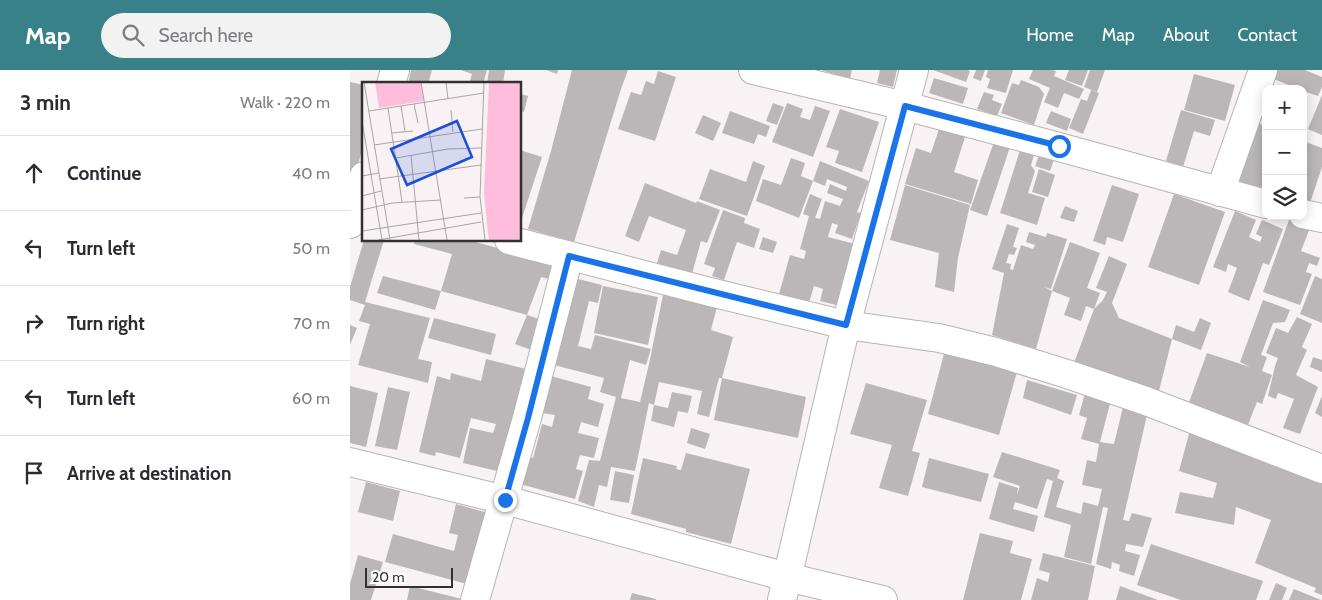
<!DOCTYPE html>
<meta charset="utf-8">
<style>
:root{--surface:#fff;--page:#f2f2f3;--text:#2b2b33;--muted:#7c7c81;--line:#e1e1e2;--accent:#398189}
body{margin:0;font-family:Cabin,sans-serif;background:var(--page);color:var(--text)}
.controls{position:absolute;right:15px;top:15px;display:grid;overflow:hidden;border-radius:10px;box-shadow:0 2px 12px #0003}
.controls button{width:45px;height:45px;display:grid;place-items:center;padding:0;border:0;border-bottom:1px solid var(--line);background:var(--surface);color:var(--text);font:25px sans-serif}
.scale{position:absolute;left:15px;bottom:12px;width:88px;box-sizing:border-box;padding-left:5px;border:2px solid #323031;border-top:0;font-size:14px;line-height:18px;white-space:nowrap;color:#323031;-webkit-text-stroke:4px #fff;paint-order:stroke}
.stop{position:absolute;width:15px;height:15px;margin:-11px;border:4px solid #1a73e8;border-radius:50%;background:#fff}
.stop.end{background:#1a73e8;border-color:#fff;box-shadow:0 1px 5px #0008}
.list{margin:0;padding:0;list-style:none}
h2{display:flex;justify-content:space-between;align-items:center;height:65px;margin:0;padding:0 20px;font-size:21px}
h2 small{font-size:16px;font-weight:400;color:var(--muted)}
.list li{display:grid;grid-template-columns:32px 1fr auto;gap:15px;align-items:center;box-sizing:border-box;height:75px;padding:0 20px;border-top:1px solid var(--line)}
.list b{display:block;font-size:19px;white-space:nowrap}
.list em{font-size:16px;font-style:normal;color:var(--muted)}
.icon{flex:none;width:28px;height:28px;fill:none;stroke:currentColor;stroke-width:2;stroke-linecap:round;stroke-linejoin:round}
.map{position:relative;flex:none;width:972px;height:530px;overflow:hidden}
header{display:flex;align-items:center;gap:30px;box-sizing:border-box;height:70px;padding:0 25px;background:var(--accent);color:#fff}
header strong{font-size:24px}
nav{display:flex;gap:28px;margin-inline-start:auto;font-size:18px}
.search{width:350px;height:45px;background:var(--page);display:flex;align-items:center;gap:12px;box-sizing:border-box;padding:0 18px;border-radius:28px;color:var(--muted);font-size:19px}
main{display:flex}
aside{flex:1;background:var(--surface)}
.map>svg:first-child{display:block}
.building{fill:#bbb6b8}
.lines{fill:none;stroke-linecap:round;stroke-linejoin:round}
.minor-casing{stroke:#b8b3b5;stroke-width:30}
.minor{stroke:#fff;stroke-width:28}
.route{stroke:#1a73e8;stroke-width:6}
.inset-road{fill:none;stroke:#a9a4a6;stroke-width:1}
.view{fill:#1d4ed8;fill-opacity:0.15;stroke:#1d4ed8;stroke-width:2.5}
.inset-edge{fill:none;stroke:#323031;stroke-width:2.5}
</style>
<header>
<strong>Map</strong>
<div class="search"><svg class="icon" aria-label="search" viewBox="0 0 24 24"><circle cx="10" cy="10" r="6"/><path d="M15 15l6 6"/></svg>Search here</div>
<nav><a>Home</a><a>Map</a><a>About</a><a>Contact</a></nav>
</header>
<main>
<aside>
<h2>3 min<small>Walk · 220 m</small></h2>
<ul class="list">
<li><svg class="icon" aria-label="ahead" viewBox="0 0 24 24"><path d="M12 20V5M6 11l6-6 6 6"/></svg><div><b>Continue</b></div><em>40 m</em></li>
<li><svg class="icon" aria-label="left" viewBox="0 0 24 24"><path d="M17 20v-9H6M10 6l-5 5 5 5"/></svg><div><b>Turn left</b></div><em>50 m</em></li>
<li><svg class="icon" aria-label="right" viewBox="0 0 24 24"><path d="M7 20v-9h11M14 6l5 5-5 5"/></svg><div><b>Turn right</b></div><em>70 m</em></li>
<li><svg class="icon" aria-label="left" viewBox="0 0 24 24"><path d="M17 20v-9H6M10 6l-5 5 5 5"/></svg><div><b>Turn left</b></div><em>60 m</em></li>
<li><svg class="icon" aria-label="arrive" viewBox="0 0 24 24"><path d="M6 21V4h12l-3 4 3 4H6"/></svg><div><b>Arrive at destination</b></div></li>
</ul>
</aside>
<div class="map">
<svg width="972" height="530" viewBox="0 0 972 530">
<rect width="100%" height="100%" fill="#f8f2f4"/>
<path class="building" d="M61,0H82L78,14H58Z
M111,0H137L133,14H119L122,4Z
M139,0H155L153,14H137Z
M196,0H208L207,4Z
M222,0H278L271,19L224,172L178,159L201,81Z
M471,0H502L500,9Z
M530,0H547L543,17L527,13Z
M583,0H617L620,1L616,12Z
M626,0H635L631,11L623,8Z
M638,0H663L656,23L637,18L640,9L636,7Z
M683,0H703L706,1L704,6L734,19L729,29L714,23L708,38L694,32L700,18L679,9Z
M719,0H738L732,16L715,10Z
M740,0H755L747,22L734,17Z
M924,0H955L972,7V17L968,26L953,21V19H949L921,8Z
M308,1L326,7L305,71L268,59L281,22L291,25L296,11L304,14Z
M844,4L885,15L875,51L834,40Z
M584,8L618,18L613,34L579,23Z
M671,10L689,17L694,24L684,55L651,43L662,13L669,15Z
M0,12L14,15V73L6,102L0,101Z
M741,20L749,23L733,64L719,58L731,29L737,31Z
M634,22L644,25L642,30L652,34L647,46L627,39Z
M170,24L178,26L174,42L170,41Z
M972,25V65L958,59Z
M916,32V51L909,48Z
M423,33L434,37L427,55L416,51Z
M437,33L453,39L450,47L460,50L465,36L480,41L463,87L422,72Z
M490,39L529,52L512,102L485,93L489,81L476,77Z
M831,40L865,50L860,66L844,61L833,97L816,91Z
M380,41L420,56L416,67L408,64L404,74L372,63Z
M701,41L721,49L717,61L696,53Z
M353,45L371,53L363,71L345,63Z
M907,53L916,56L914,67L916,68V121L887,112Z
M589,59L615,67L604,102L628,110L621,134L555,114L566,78L581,83Z
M953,71L972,78V97L959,136L953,134Z
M644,72L660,77L637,146L620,140Z
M671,77L685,81L681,95L685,101L678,123L695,128L687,155L650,143Z
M692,78L706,84L700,101L685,96Z
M170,80L192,87L170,154Z
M441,88L455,93L451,106L463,111L449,148L406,131L413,109L431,115Z
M403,91L415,96L397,146L349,129L360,99L396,112Z
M470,91L519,111L507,142L511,143L502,169L485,163L488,155L482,153L478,167L505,174L490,236L470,231L473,219L464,216L459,233L429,224L440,185L454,189L456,181L450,179L459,146L453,144L460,124L472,129L465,148L470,149L475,131L490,136L493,129L477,123L480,114L496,121L497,117L477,109L475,116L463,111Z
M689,99L705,105L698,127L682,122Z
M295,113L346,133L347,131L370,140L357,173L351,171L342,204L307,193L311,180L327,185L336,160L299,146L289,172L275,166Z
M555,115L620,135L608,188L604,222L585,217L589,183L540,170Z
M762,115L789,124L773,172L757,167L755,175L743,171Z
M824,124L875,142L849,215L798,197Z
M715,136L728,141L724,152L710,148Z
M373,140L395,148L394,153L410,159L404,178L387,172L374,210L362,206L365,198L354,194Z
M885,141L906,150L899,167L910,172L912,167L906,164L912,150L933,159L919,195L913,193L899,231L878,222L887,198L878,194L876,202L863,197Z
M939,150L960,158L951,181L970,188L967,196L959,193L956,202L962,204L950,235L913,222Z
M657,154L669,158L663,177L667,178L664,185L659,184L656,193L661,194L660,199L663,200L671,175L683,179L685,175L676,172L679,162L696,167L697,163L717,169L701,219L694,217L702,221L720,172L750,183L737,218L750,223L744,239L736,236L731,251L714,245L720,228L702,221L686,279L642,265L655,198L654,203L642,199Z
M413,167L427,172L423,183L409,179Z
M14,170H34L15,232L80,248L68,289L82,292L78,313L8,295L20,254L9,251L15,235L0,230V217Z
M65,170H118L208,194L203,210L191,207L177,245L91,221L102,184L64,174Z
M759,186L777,194L762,233L769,248L822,269L808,325L724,293L744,239L753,230L757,222L746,218Z
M33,206L91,221L85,240L27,223Z
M965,206L972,209V253L950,244Z
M224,208L252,215L248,233L239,231L228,276L241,279L245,265L301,279L296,295L280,290L271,328L290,332L299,294L313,225L367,237L361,260L383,267L372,308H369L359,347L347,344L352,321L309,312L304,335L299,333L285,401L261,397L257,417L249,415L244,437L228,431L239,390L250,391L266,327L250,322L254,308L204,295Z
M253,216L308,227L298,275L244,263Z
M913,230L940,240L935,252L923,253L911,285L917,287L912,301L922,305L912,334L907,332L897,357L838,335L857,283L900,297L890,292Z
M177,245L195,251L184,281L165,274Z
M947,247L962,254L952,277L957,280L946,305L968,317L950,364L933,358L944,329L928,323L926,329L918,326L925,296L928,288L916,283L926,258L938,263Z
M84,248L146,264L141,285L78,268Z
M850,248L861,253L851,280L822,269L826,255L844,262Z
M0,255L7,258L0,275Z
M595,280L667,302L649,365L578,344Z
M963,287L972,290V302L960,297Z
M136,289L180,300L147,401L113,393L120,358L143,363L146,354L121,348L110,388L86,382L85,386L69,382L87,306L100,310L101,303L131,311Z
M201,306L241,317L238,329L254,334L248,357L231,352L228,363L249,368L244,388L230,385L226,399L233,401L225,429L170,414L177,387L183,388L192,354L202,357L205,345L191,343Z
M372,308L456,327L448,368L364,350Z
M677,310L727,325L721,345L673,328Z
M516,313L577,330L562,381L570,383L558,426L529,418L542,375L500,364Z
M0,316L28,323L16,377L0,373Z
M38,317L60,322L47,380L25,376Z
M322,322L342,326L338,343L328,341L324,357L301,351L304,335L318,338Z
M735,323L761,330L750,372L764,374L773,337L797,345L773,450L779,451L782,443L802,448L793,477L776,474L775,481L790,485L784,506L769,501L770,495L762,492L761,499L746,494L758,438L753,437L741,494L714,487L721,455L694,447L703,411L697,409L687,439L665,432L663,439L688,446L684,462L639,449L649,412L668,418L667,425L670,416L643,407L652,382L710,400L707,408L714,411L706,437L731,444L733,432L748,436L752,419L732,415L737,390L746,392L749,374L731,369L737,348L729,345Z
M972,326V347L965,343Z
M341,358L360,364L355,379L337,373Z
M840,360L972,410V525L964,522L966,518L905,493L921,450L886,437L884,455L825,443L830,422L863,428L867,413L829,401Z
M336,383L400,399L381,474L336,462V459L281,444L293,388L327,396L326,399L331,400Z
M579,388L639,404L631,432L572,417Z
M265,401L284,405L279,433L260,430Z
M16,412L50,421L43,451L8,442Z
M106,434L138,443L117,514L35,492L43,464L104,481L108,465L99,463Z
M630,463L663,471L660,483L682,489L671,530H613Z
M801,474L913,511L906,530H831L787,515Z
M693,483L745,496L738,530H681L687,508L698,512L700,503L689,500Z
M8,485L33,492L21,530H0V514Z
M926,513L937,518L932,530H919Z
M60,516L112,529V530H57Z
M770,516L808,530H766Z
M944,519L971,530H939Z
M282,523L306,529V530H280Z"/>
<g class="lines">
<g class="minor-casing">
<path id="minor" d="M403,0L555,36L709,77L916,134
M41,14L45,0
M870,122L913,0
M953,144L972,148
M0,154L14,106
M159,170L360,222L496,255L589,268L646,282L717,304L796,331L972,399
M0,392L155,430L437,507L533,530
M125,530L177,348L219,186
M432,530L496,255L564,0"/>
</g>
<use href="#minor" class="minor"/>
</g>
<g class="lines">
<path class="route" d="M155,430L178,348L219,186L496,255L555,36L709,76"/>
</g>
<g transform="translate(12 12)">
<rect width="159" height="159" fill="#f8f2f4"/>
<path d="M127,0H159V158H127L126,151L122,111Z" fill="#febddb"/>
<path d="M13,0H59L62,19L17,26Z" fill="#febddb"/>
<path class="inset-road" d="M2,0L28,158M59,0L85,158M84,0L86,17M122,0L118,115L123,158M52,22L56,41M39,24L43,49M26,26L40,120M89,28L91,50M7,29L122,11M0,39L20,158M30,51L51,49M12,63L120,47M49,73L57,158M34,76L86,67L119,66M0,94L17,91M17,97L119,83M0,114L19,109M102,116L118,115M0,128L30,121L79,118M0,149L119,131M16,158L119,140"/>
<path class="view" d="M95,39L110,75L45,103L29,67Z"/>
<rect width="159" height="159" class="inset-edge"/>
</g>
</svg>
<div class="controls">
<button>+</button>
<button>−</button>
<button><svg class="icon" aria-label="layers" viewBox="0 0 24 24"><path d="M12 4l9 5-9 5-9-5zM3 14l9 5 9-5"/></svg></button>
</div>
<div class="scale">20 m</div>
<div class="stop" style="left:709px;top:76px"></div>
<div class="stop end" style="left:155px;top:430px"></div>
</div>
</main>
